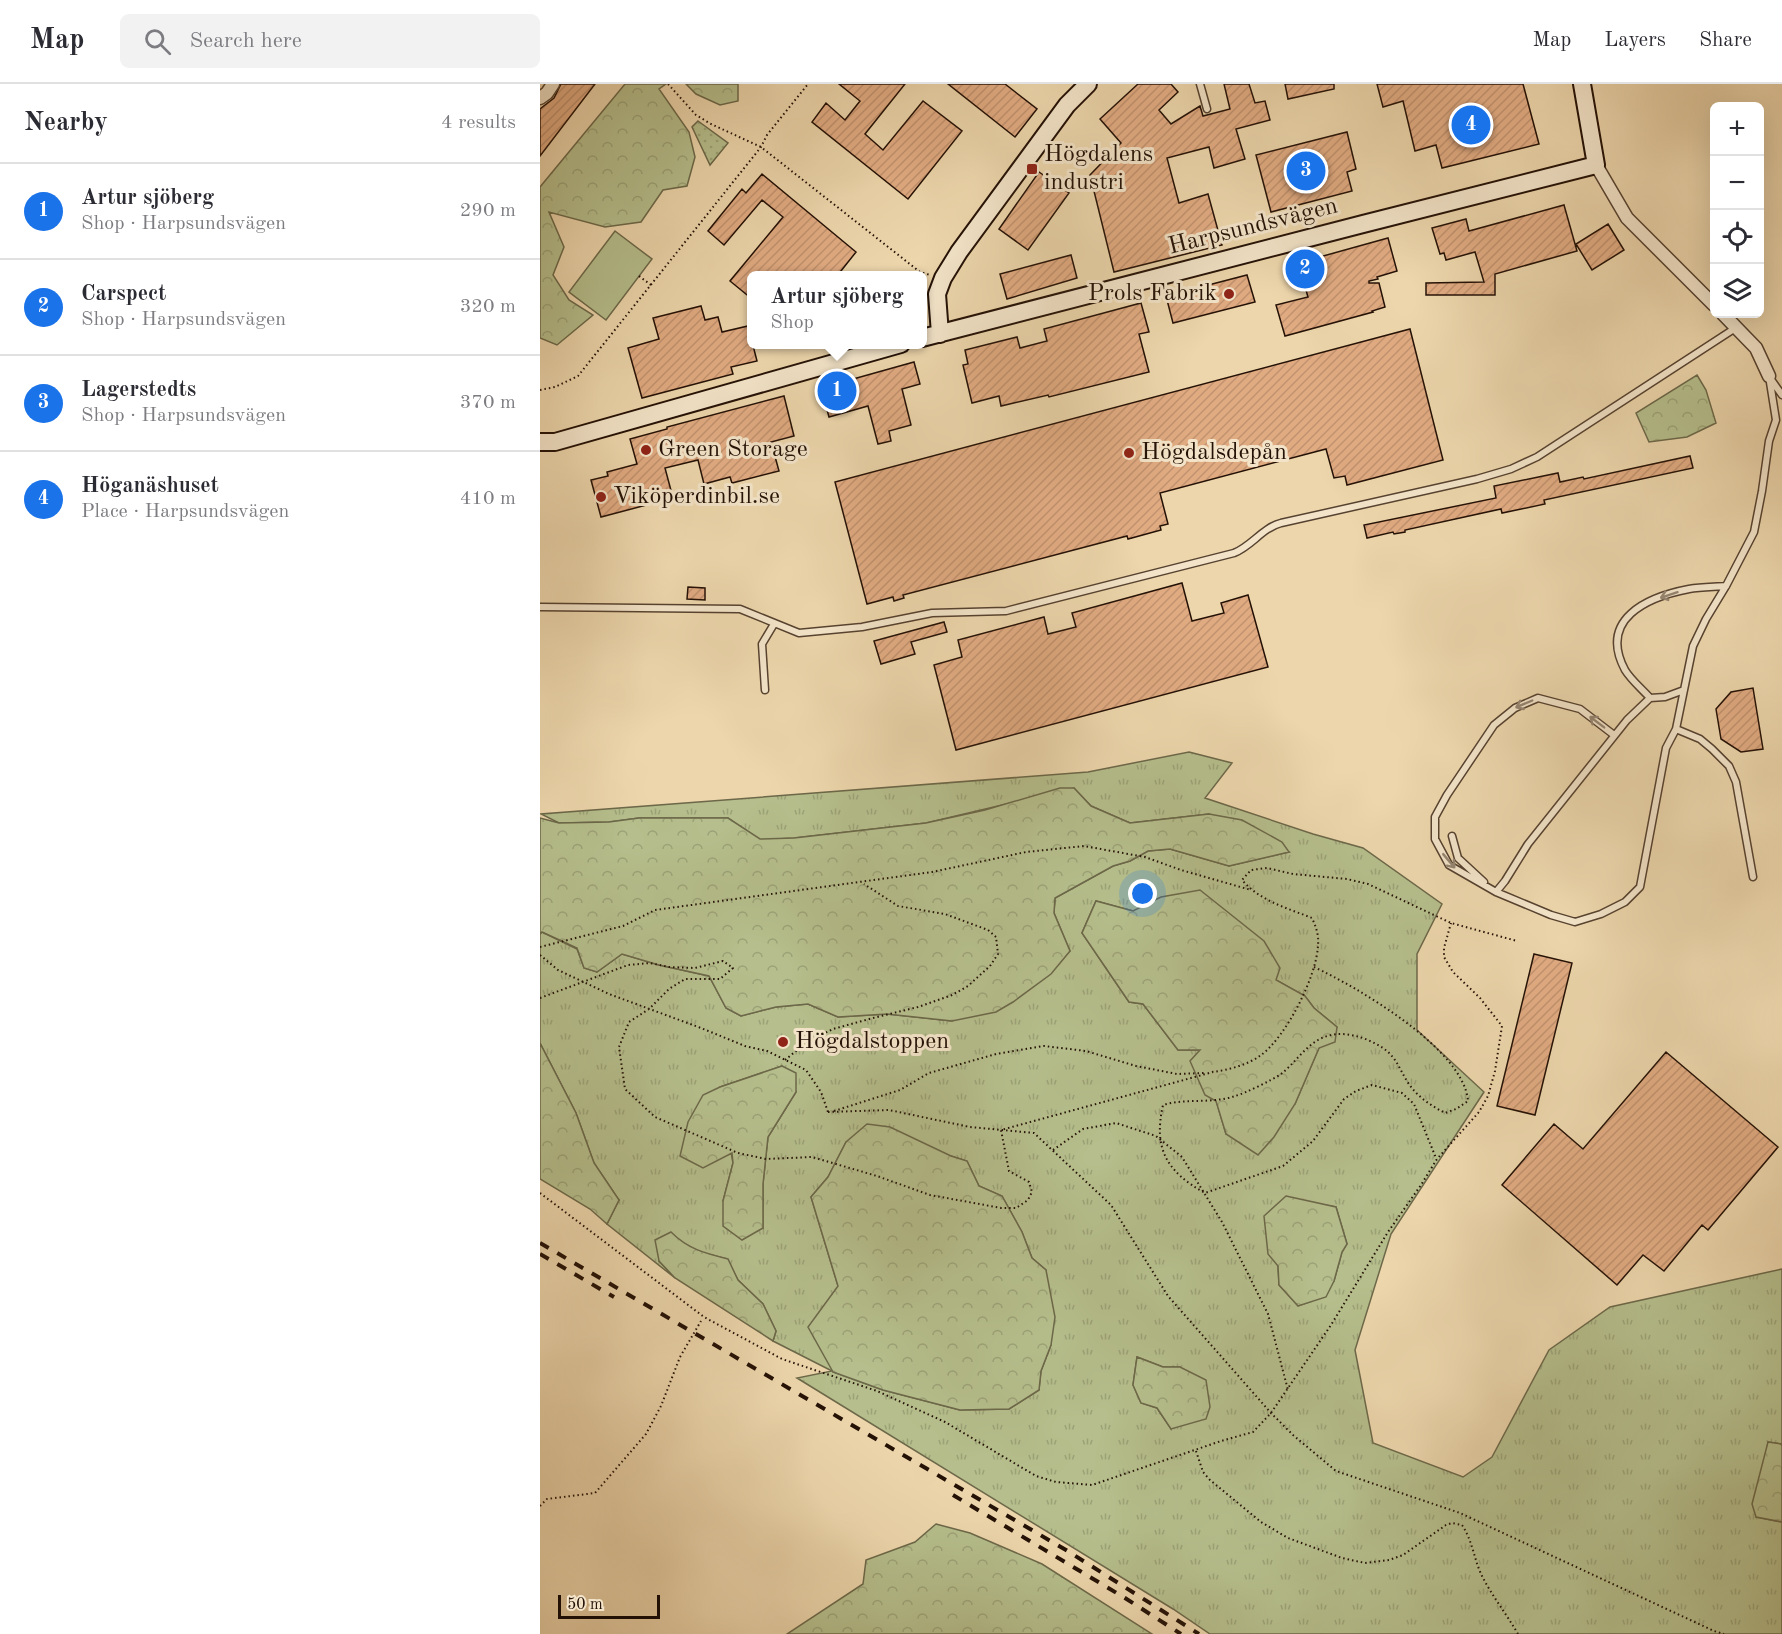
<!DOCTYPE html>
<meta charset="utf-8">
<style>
:root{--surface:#fff;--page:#f2f2f3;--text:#2b2b33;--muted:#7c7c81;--line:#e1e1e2;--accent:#1a73e8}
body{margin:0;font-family:"Old Standard TT",serif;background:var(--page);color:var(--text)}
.controls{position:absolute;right:18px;top:18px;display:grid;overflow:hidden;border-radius:9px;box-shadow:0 6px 24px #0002}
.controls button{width:54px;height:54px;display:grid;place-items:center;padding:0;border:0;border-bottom:2px solid var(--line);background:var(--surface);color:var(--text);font:30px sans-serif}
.scale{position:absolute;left:18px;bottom:15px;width:102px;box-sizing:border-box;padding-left:6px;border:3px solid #241106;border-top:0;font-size:16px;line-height:21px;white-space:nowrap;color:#241106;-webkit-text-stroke:4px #f3e4c9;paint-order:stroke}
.you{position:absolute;left:603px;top:810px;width:21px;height:21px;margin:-15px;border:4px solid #fff;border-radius:50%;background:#1a73e8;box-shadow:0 0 0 9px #1a73e833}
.badge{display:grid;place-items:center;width:39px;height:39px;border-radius:50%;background:var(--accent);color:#fff;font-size:20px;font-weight:700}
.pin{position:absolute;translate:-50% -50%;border:3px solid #fff;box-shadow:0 2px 6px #0006}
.popup{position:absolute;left:207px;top:187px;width:180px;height:78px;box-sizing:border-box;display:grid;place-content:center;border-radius:9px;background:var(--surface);filter:drop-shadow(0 2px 4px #0005);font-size:20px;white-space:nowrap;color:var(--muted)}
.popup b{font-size:22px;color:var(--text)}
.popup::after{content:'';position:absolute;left:50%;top:100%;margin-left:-12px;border:12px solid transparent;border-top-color:var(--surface)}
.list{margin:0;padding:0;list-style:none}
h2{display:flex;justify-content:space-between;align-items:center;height:78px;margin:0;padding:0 24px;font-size:26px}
h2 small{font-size:20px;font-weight:400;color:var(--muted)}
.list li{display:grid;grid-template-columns:39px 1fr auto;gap:18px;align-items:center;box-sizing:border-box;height:96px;padding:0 24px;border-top:2px solid var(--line)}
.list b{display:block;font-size:22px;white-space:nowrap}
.list p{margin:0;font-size:20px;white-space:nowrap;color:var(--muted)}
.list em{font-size:20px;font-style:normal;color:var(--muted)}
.icon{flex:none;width:33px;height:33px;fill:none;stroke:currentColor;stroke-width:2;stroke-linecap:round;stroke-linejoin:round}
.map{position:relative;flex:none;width:1242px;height:1550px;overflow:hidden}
header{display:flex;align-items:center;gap:36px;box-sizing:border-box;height:84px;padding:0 30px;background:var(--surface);border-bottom:2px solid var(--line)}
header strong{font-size:28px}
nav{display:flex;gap:33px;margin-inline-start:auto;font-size:21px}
.search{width:420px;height:54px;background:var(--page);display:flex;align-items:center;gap:15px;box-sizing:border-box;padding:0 21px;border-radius:9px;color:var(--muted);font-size:22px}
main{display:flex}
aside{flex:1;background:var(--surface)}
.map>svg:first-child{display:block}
.grass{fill:url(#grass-tufts);stroke:#6c6849;stroke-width:1.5;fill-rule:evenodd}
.forest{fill:url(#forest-crowns);stroke:#6c6849;stroke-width:1.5}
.park{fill:#b5be8c;stroke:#6c6849;stroke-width:1.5}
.garden{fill:url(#garden-dots);stroke:#6c6849;stroke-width:1.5}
.building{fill:url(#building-hatch);stroke:#241106;stroke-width:1.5}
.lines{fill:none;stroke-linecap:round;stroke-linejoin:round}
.lane-casing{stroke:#564230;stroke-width:9}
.street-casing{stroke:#564230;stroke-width:15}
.secondary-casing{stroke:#241106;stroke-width:20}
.path{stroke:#241106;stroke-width:2;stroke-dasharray:1.5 3;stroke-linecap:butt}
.lane{stroke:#f3e4c9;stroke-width:6}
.street{stroke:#f3e4c9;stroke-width:12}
.secondary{stroke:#f3e4c9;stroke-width:16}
.rail{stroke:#241106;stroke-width:4;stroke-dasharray:10 10;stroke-linecap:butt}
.path-bridge{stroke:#241106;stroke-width:2;stroke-dasharray:1.5 3;stroke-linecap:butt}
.oneway{stroke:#968571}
.poi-dot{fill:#8f2418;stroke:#f3e4c9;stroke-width:2}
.labels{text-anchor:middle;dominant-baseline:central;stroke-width:6;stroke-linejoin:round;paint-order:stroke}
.poi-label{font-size:24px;fill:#241106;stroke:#f3e4c9;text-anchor:start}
.street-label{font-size:24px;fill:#241106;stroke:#f3e4c9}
</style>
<header>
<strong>Map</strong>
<div class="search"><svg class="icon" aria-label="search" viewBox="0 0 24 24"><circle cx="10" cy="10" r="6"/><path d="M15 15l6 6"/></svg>Search here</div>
<nav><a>Map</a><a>Layers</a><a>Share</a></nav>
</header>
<main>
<aside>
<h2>Nearby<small>4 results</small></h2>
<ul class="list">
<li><span class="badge">1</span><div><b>Artur sjöberg</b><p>Shop · Harpsundsvägen</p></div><em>290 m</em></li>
<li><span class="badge">2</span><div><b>Carspect</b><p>Shop · Harpsundsvägen</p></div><em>320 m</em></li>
<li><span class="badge">3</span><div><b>Lagerstedts</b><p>Shop · Harpsundsvägen</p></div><em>370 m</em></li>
<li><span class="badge">4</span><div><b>Höganäshuset</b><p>Place · Harpsundsvägen</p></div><em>410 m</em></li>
</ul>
</aside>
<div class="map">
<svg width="1242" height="1550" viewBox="0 0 1242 1550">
<defs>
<pattern id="grass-tufts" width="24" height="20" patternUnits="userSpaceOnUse" patternTransform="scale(1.5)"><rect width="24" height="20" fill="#b5be8c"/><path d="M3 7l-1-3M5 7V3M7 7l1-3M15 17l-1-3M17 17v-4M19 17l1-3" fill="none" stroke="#9ca277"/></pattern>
<pattern id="forest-crowns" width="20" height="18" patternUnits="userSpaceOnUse" patternTransform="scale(1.5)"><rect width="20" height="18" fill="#b5be8c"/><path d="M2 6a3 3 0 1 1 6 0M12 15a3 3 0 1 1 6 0" fill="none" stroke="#9ca277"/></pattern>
<pattern id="garden-dots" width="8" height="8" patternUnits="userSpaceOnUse" patternTransform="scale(1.5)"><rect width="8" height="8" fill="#b5be8c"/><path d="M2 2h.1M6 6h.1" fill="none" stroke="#9ca277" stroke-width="1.8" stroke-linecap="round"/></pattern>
<pattern id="building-hatch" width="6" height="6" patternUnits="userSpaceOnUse" patternTransform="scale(1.5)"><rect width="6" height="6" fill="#e1ab82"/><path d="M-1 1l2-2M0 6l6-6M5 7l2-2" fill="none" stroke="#c1926f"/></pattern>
</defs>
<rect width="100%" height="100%" fill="#edd6ac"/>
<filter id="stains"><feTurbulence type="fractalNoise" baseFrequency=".00333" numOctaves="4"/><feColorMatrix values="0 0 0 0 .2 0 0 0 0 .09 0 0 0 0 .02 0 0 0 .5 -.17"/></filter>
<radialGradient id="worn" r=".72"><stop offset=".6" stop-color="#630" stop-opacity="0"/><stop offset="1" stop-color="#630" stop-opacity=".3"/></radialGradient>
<path class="grass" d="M649,668L692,679L665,714L773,750L823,764L902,820L877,870V946L944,1008L851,1150L815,1266L833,1359L923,1393L952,1373L1009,1266L1070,1223L1242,1185V1362L1241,1360L1228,1358L1216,1433L1242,1438V1550H670L633,1525L257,1294L292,1287L233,1257L236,1247L223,1220L198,1196L187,1175L160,1168L141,1158L119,1177L135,1194L67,1140L79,1116L54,1079L36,1029L0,959V850L2,848L37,865L44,884L57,888L82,870L119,881L169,892L186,924L201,932L236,923L268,920L298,933L347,930L412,937L530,867L514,829L515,814L573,782L590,777L608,767L630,765L689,782L749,768L669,730L590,739L551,722L534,704L386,739L254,754L220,756L188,734H99L69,738L19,739L1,730L548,688ZM556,817L593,827L736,896L765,912L774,924L797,943L779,964L755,1020L686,1050L661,966H638L603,920L589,918L542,849ZM242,982L256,1008L228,1053L223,1100V1144L183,1117L193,1079L180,1003ZM306,1058L411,1072L427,1077L439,1102L462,1112L482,1148L492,1174L506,1186L511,1261L501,1287L499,1306L469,1325L420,1326L343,1306L293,1288L298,1202L271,1113L288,1093ZM778,1120L796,1123L807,1160L802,1168L794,1197L772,1217L758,1222L739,1201L738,1182ZM597,1273L623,1283H640L631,1345L617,1324L601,1319L593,1301Z"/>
<path class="forest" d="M85,0H126L119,5L149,48L155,73L147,102L123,106L101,138L65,143L9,128L24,163L13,191L29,216L53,231L17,261L0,254V103Z
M146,0H198V17L180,21L156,10Z
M1157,291L1166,306L1176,339L1147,353L1109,358L1096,329Z
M520,704H534L551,722L590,739L669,730L702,736L742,758L749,768L689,782L630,765L608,767L590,777L573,782L515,814L514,829L530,867L511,890L473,918L456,928L412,937L347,930L298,933L268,920L236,923L201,932L186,924L169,892L119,881L82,870L57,888L44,884L37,864L2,848L0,850V734L19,739L69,738L99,734H188L220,755L254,754L386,739L445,726Z
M660,806L724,857L740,884L736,896L765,912L774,924L797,943L795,958L779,964L755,1020L734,1053L718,1071L686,1050L676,1017L665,1011L650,977L660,966H638L603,920L589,918L542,849L556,817L593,827L621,813Z
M0,959L36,1029L54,1079L79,1116L67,1140L50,1125L0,1095Z
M242,982L256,989V1008L228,1053L223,1100V1144L202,1156L183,1142V1117L193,1079L192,1069L163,1084L140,1072L148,1038L163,1011L180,1003Z
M327,1040L350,1043L411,1072L427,1077L439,1102L462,1112L482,1148L492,1174L506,1186L515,1233L511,1261L501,1287L499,1306L469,1325L420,1326L343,1306L293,1288L268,1243L298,1202L271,1113L288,1093L306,1058Z
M746,1112L796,1123L807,1160L802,1168L794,1197L786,1213L758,1222L739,1201L738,1182L728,1170L724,1132Z
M131,1148C148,1165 164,1169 188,1175L198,1196L223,1220L236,1247L233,1257L135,1194L119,1177L115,1156Z
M597,1273L623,1283H640L666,1296L670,1323L666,1335L631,1345L617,1324L601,1319L593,1301Z
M1228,1358L1241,1360L1242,1362V1438L1216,1433L1212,1420Z
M396,1440L430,1449L502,1480L612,1550H247L323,1500L326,1476L375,1458Z"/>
<path class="park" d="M75,147L112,175L66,236L29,208Z"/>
<path class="garden" d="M158,37L188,59L170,81L152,43Z"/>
<path class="building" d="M21,0H55L0,72V25L14,14Z
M299,0H365L325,50L343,66L383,17L422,47L368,115L272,38L286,19L305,36L320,17Z
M408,0H465L497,25L475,53Z
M598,0H631L638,8L619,26L631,40L660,22L663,32L690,25L684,0H709L715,19L725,17L730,36L696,45L705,75L674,84L669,63L627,74L639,119L668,110L682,161L574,188L550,91L581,59L560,35Z
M745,0H794V5L748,15Z
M837,0H983L999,60L902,84L896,61L875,67L863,17L843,23Z
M807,48L816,85L807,88L812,107L731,128L716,71Z
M499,88L529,109L488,166L459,145Z
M222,90L316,168L297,192H212V215L190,197L243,133L222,116L184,161L168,147L202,105L206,109Z
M1024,121L1037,167L955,190V211H886V199L944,198L935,168L906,176L904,169L900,170L892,144L926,135L929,147Z
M1068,140L1084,166L1052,186L1036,160Z
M848,154L857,187L837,193L838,195L829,197V199H839L845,223L832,227L833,228L745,252L736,221L768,213L758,179Z
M531,171L537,194L467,215L460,190Z
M707,191L715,218L633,239L626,212Z
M601,219L609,248L599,250L609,288L509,313L508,311L461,322L459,312L432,319L423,281L428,280L425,266L477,253L480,264L507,257L504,245Z
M161,222L165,236L178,233L182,248L208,242L217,277L191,283L193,290L102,314L88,264L119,255L113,234Z
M870,245L903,376L807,401L805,392L794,394L786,365L620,409L628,440L620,442L621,446L588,455L587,452L363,511L364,514L354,517L353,513L327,520L295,398Z
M374,278L380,300L362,305L371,341L349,347L351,357L338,360L328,322L289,333L281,304Z
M244,312L254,352L231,358L239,387L192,399L190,393L164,400L158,376L125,384L133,414L61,433L51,396L68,392L67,388L97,380L90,355L127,345V343Z
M1150,372L1153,384L1004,416L1005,420L962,429L961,425L865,446V448L854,450L853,448L827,454L824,441L956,414L954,402L1018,389L1020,398L1043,393L1044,395Z
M642,499L652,537L684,529L681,519L708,511L728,583L416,666L394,581L422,573L418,556L504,533L508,550L536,543L532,529Z
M148,503L165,504V516L147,515Z
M404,538L407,548L371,558L375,570L341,580L334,557Z
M1213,604L1223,665L1201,668L1181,655L1176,625L1191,608Z
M994,870L1032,879L995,1031L957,1022Z
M1126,968L1238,1063L1168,1146L1162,1141L1124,1187L1103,1171L1077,1201L962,1101L1014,1040L1043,1065Z"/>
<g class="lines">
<g class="lane-casing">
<path id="lane" d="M660,0L667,25
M1230,294L1242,311
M0,523L200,525L259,549L322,543L392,529L466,527L694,469C712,462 722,444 741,439L937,395L971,385L997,373L1197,243
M225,606L222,560L234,540
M1110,614C1102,605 1091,596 1085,586C1058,535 1107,513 1149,505C1161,503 1174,503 1186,502
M1136,645L1160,655L1172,665L1189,682L1196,698L1213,793
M1074,651L1040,625L998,614L975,624L954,641L907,711L895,733V755L909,781L956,808L1011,831L1035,838L1061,830L1085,818L1100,803L1126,664L1136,645L1153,562L1166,535L1186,502L1214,448L1222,407L1229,357L1236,336L1229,292
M912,752L918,774L944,798
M956,808L965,797L988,760L1087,636L1110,614L1125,613L1144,606"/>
</g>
<g class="street-casing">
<path id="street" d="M0,14L7,9L13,0
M1056,81L1087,134L1174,221
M1183,230L1216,264L1229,292"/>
</g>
<g class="secondary-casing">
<path id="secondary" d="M400,250L397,210L403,194L419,168L527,21L548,0
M382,254L823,140L1056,81L1042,0
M0,358H15L361,260"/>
</g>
<path class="path" d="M128,0L156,31L171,40L221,63L380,188L390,191
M99,192L111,201
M0,306L15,303L38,292L221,63L227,51L268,0
M0,863L83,842L115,826L392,788L486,768L544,762L605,773L641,786L711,806
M0,871L18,886L69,910L161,944L205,962L227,967L266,986L281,1008L288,1028
M774,883C817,903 924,965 928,1017L916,1025L905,1029C890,1021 876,1012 867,997C859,984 856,973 843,964C824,952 799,944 778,956C764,964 754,980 741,990C732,996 706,1009 695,1012C672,1020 646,1014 623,1021C613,1065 627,1088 665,1109L743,1082L773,1057L804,1015L816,1007L832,1001L862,1009L874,1020L896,1074
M0,914L88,881L110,879L129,883L155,884L183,877L193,884L180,895H145L129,905L109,925L89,938L79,963L85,1005L115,1033L198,1069L226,1075L272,1073L337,1092L390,1111L434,1119L461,1124H476L488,1116L492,1108L489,1098L469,1087L461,1046L673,988
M245,976L267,958L293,945L333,934L378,923L412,911L428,902L450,882L458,870L456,853L448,846L405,830L358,822L324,800
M672,988C688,986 708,981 721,971C746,953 777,892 778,861C779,851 776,843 772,834C747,824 720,817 702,796L711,786L727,784L753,790L807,795L828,800L911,839L977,857
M294,1027L360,1006L389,989L456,970L504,962L546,967L596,982L637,990L664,989
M288,1028L349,1026L430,1043L494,1049L571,1121L628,1212L731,1329L753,1351L796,1387L920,1429L1174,1547L1184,1550
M513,1066L543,1045L576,1039L616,1052L642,1073L682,1138L728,1230L748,1306
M0,1109L164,1233L242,1275L337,1307L405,1338L496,1392L516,1398L552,1401L681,1357L713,1348L731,1329L791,1241L848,1148L881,1101L897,1075L939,1028L948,1012L955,987L962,942L940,914L913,888L904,873V864L911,839
M656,1367L663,1388L670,1396L721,1438L748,1454L802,1474L825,1479L849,1476L863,1471L906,1441L912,1439L922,1441C933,1457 934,1477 943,1494C953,1513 967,1531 978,1550
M0,1422L7,1415L55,1409L106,1350L121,1322L140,1273"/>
<use href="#lane" class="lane"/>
<use href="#street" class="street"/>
<use href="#secondary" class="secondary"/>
<path class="rail" d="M0,1159L526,1466L659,1550
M0,1170L74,1213
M413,1411L585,1514L641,1550"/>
<path class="path-bridge" d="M140,1273L161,1237"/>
</g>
<defs><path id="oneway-shaft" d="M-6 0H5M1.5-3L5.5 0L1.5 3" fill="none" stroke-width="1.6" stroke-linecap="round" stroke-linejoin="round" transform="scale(1.5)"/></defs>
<g class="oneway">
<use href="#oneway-shaft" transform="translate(1129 511) rotate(162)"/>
<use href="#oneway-shaft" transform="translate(984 620) rotate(157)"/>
<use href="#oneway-shaft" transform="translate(1057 638) rotate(-143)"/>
<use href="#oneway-shaft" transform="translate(909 777) rotate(50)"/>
</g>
<g class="poi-dot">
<rect x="486" y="79" width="12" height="12" rx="3"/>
<circle cx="689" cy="210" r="6"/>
<circle cx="106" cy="366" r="6"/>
<circle cx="589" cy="369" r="6"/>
<circle cx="61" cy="413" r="6"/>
<circle cx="243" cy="958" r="6"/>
</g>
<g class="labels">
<g class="poi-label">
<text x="504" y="71">Högdalens<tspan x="504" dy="28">industri</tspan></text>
<text x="677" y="210" text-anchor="end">Prols Fabrik</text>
<text x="118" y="366">Green Storage</text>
<text x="601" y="369">Högdalsdepån</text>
<text x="73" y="413">Viköperdinbil.se</text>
<text x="255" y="958">Högdalstoppen</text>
</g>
<g class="street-label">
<text transform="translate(713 143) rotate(-14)">Harpsundsvägen</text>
</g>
</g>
<rect width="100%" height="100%" filter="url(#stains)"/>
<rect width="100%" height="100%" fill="url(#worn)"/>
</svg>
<div class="controls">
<button>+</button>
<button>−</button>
<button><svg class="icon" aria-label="locate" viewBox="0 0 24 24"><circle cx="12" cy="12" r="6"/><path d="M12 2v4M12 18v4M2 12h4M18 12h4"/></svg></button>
<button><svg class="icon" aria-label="layers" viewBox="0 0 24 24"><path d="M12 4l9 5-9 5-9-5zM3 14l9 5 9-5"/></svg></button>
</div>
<div class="scale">50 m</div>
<div class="you"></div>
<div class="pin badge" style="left:297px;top:307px">1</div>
<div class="popup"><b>Artur sjöberg</b>Shop</div>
<div class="pin badge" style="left:765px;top:185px">2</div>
<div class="pin badge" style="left:766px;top:87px">3</div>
<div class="pin badge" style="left:931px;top:41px">4</div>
</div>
</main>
